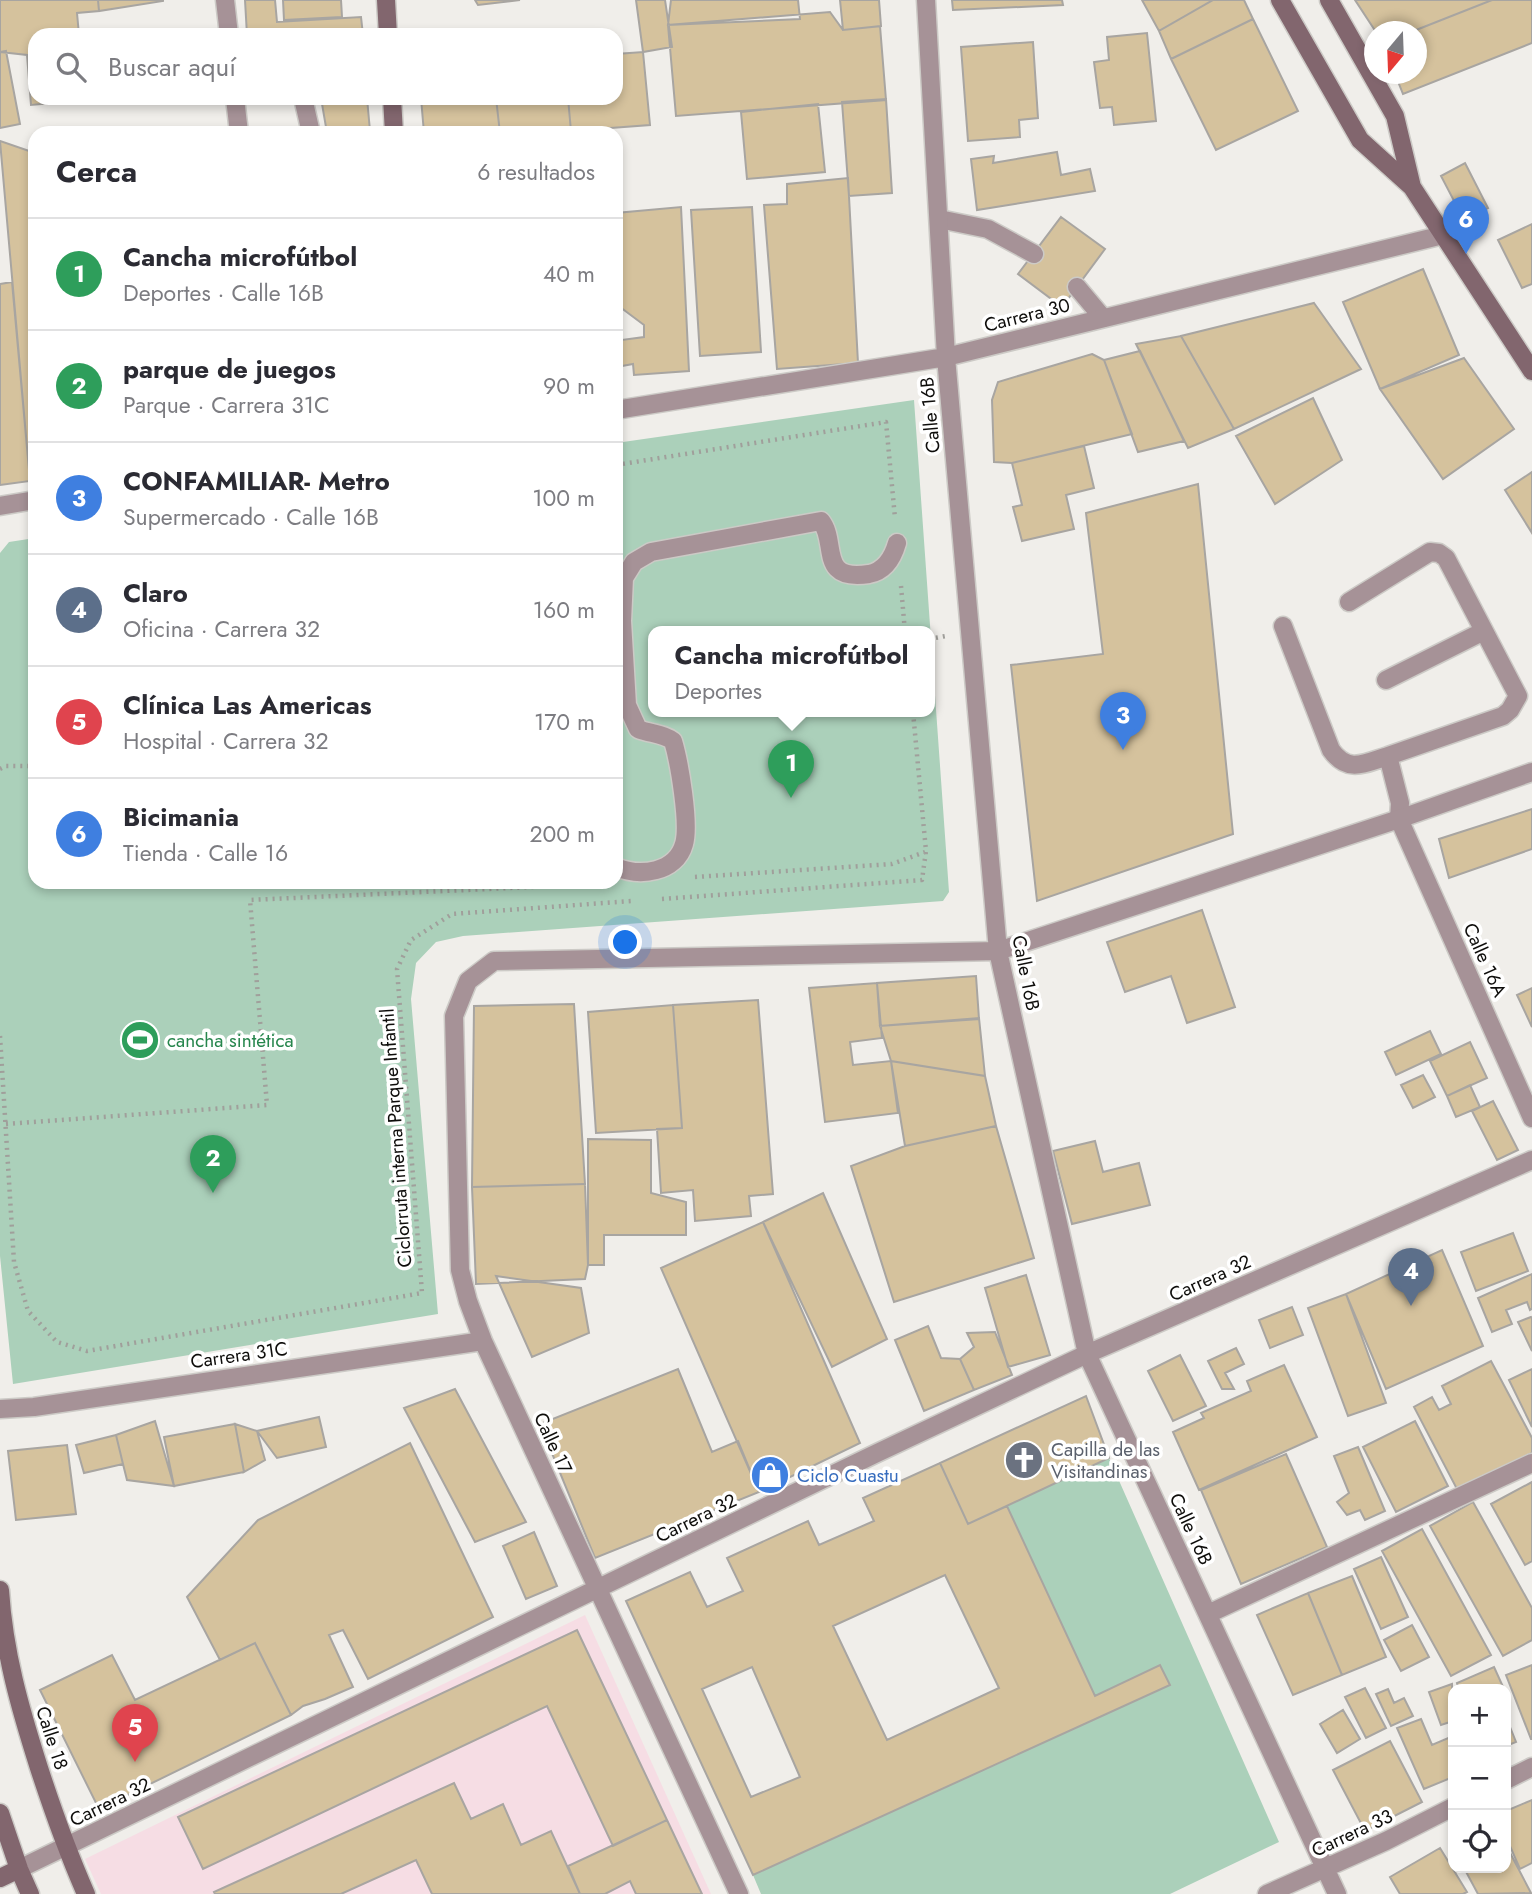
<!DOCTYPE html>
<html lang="es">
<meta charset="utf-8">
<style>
:root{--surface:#fff;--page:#f2f2f3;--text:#2b2b33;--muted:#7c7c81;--line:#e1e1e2;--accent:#0b8043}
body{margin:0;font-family:Jost,sans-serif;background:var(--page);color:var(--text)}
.controls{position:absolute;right:21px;bottom:21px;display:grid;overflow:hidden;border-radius:14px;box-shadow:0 4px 10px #0003}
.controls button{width:63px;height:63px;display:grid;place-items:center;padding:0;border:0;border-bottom:2px solid var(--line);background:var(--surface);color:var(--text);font:35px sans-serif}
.compass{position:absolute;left:1364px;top:21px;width:63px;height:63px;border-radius:50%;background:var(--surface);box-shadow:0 4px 10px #0003;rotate:199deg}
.you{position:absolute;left:626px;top:943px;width:24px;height:24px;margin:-18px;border:5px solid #fff;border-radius:50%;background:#1a73e8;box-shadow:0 0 0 10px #1a73e833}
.badge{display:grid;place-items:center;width:46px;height:46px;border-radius:50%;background:var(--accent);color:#fff;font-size:23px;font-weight:700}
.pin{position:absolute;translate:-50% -58px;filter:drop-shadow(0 2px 4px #0008)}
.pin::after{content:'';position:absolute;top:37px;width:24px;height:21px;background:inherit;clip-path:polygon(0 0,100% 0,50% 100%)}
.popup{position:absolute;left:648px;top:626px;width:287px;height:91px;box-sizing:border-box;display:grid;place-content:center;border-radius:14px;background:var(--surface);filter:drop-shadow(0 2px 5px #0005);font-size:23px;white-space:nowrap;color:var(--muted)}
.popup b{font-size:26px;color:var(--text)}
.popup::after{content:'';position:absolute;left:50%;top:100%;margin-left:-14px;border:14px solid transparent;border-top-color:var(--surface)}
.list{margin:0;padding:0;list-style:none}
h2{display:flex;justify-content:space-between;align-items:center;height:91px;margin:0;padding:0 28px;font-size:30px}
h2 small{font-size:23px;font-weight:400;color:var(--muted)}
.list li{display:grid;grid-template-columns:46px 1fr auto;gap:21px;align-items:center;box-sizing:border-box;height:112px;padding:0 28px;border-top:2px solid var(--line)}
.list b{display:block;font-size:26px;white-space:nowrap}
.list p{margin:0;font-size:23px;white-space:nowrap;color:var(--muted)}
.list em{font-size:23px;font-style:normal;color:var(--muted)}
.icon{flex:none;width:38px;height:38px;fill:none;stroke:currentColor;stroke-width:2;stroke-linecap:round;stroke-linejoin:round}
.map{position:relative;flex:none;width:1532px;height:1894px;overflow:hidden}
.search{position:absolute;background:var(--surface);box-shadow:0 4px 10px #0003;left:28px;top:28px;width:595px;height:77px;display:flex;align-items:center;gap:18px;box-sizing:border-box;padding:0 24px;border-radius:21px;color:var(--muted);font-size:26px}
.panel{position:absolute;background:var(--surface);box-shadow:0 4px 10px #0003;left:28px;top:126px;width:595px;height:763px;border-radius:21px}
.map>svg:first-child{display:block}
.education{fill:#f6dde4}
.green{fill:#abd0ba;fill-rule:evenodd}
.building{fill:#d5c29d;stroke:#a8a5a1;stroke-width:2;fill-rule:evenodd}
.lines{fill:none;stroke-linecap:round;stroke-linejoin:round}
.lane-casing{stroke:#cccac6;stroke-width:21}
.street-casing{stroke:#cccac6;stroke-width:21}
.secondary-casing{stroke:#cccac6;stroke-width:21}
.path{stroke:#a09f9b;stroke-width:4.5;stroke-dasharray:2 5;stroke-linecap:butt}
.lane{stroke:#a69297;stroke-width:18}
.street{stroke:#a69297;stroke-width:18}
.secondary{stroke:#82666e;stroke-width:18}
.labels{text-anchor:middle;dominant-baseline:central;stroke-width:7;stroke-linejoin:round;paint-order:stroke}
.street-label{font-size:19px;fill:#0e0d0b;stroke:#fff}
.leisure-label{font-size:19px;fill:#27864d;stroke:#fff;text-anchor:start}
.worship-label{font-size:19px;fill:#5b616d;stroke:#fff;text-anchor:start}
.shop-label{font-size:19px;fill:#366cbe;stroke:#fff;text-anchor:start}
</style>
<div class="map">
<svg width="1532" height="1894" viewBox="0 0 1532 1894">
<rect width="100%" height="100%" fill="#f0eeea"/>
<path class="education" d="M585,1615L711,1894H101L85,1859Z"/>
<path class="green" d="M914,400L949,892L943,901L463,936L436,942L416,963L411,999L438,1314L13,1384L0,1256V553L9,542L35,538V882H616V443ZM653,632H929V712H653Z
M1109,1458L1279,1842L1170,1894H761L753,1875L1169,1685L1160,1666L1095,1696L1007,1506Z"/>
<path class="building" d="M0,0H98L99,11L77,13L79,35H35V98H62L63,102L31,105L27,55L0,52Z
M98,0H163V1L99,11Z
M245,0H275L277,22L361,17L363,35H247Z
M283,0H341L342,17L284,20Z
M475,0H520L478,5Z
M636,0H665L672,47L643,52Z
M671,0H798L800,19L668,25Z
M840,0H879L881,26L843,30Z
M952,0H1062L1063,5L953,10Z
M1142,0H1213L1159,31Z
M1213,0H1244L1253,19L1171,59L1159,31Z
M1355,0H1492L1411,32H1376Z
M1492,0H1532V43L1403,94L1395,74H1416V32H1411Z
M830,12L843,30L880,26L886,100L676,116L668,25Z
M1253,19L1298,111L1216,150L1171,59Z
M1147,33L1156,121L1114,125L1112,107L1100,108L1094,62L1109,60L1107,37Z
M1033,42L1038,118L1019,120L1020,137L968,141L961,47Z
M6,51L20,124L0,128V52Z
M643,52L650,125L571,131L568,98H616V54Z
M321,98H367L370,131L327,133Z
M421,98H496L500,133H424Z
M496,98H568L571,131L500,133Z
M886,99L892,193L849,196L842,102Z
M818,104L825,172L747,179L741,112Z
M0,141L35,153V480L30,481Z
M1057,152L1061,175L1090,169L1095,191L977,210L971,159L994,156L993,163Z
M1465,163L1488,208L1464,220L1441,176Z
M848,178L858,363L777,369L764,205L787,204V184Z
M681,207L689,371L634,375L633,364L622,366L621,340L644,337V325L616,304V213Z
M752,207L761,352L700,356L691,210Z
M1061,217L1105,249L1062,307L1018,274Z
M1532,224V284L1522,288L1498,240Z
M1423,269L1459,355L1380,389L1343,302Z
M12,282L30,481L0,485V284Z
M1314,303L1361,369L1234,429L1181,336Z
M1181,336L1234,429L1188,448L1136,344Z
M1140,351L1184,441L1138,452L1104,360Z
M1092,354L1104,360L1132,434L1012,463L994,462L992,400L998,382Z
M1464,358L1514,429L1443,479L1380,389Z
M1313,398L1342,460L1275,504L1236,436Z
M1084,446L1094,488L1066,495L1074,529L1022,541L1013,507L1022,505L1012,463Z
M1532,472V533L1505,490Z
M1198,484L1233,834L1037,901L1011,665L1103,654L1086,513Z
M1532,809V849L1449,878L1439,839Z
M1202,910L1235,1007L1187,1023L1171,976L1125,992L1107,942Z
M976,976L979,1019L880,1026L877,983Z
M877,983L882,1038L850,1042L853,1065L891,1061L898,1113L825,1122L809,988Z
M1532,988V1027L1517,995Z
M758,1000L773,1194L749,1196L751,1216L695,1221L693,1190L661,1193L657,1129L682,1128L673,1005Z
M574,1004L585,1184L472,1187L474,1006Z
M673,1005L682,1128L596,1133L588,1012Z
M979,1018L985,1076L891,1061L880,1026Z
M1430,1031L1441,1054L1396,1075L1385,1052Z
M1470,1042L1487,1078L1447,1096L1430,1061Z
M891,1061L985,1076L996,1126L905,1146Z
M1423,1075L1435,1097L1413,1108L1401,1085Z
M1470,1085L1480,1107L1456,1117L1447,1096Z
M1493,1101L1518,1150L1497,1160L1472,1111Z
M996,1126L1034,1258L894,1302L851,1166L905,1146Z
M588,1139L651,1140V1193L686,1202V1235H604V1265H588Z
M1095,1141L1103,1172L1139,1163L1150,1205L1072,1224L1053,1151Z
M585,1184L588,1265L585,1279L476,1284L472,1187Z
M823,1193L887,1339L832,1367L763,1222Z
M763,1222L860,1443L759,1492L661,1268Z
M1513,1233L1528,1271L1476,1291L1461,1252Z
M1442,1250L1483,1346L1386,1389L1346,1294Z
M1532,1274V1309L1530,1310L1527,1302L1506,1310L1512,1324L1492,1332L1478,1298Z
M1026,1275L1050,1355L1008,1367L985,1288Z
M496,1276L581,1288L589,1333L532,1357Z
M1346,1294L1386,1403L1348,1416L1308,1308Z
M1292,1307L1303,1335L1270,1348L1259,1320Z
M1531,1317L1532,1318V1351L1518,1322Z
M928,1326L941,1358L960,1359L974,1390L924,1411L895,1340Z
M995,1332L1012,1375L974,1390L960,1359L974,1347L967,1333Z
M1236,1348L1244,1364L1225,1373L1234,1389H1222L1208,1361Z
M1180,1355L1206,1406L1173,1421L1148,1371Z
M1491,1361L1532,1438V1453L1458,1491L1414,1407L1432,1397L1439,1410L1451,1404L1442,1386Z
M1284,1365L1317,1437L1199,1490L1173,1432L1204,1418L1201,1413L1251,1391L1247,1381Z
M678,1369L712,1452L738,1441L759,1492L595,1558L540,1424Z
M1532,1369V1427L1509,1380Z
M455,1389L526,1522L475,1542L404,1408Z
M1086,1396L1109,1458L968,1524L940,1463Z
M319,1417L326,1447L277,1458L257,1431Z
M155,1421L174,1486L127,1480L123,1464L116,1435Z
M1415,1421L1448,1486L1396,1512L1363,1447Z
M235,1424L257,1431L265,1460L244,1472Z
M235,1424L244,1472L174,1486L164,1437Z
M116,1435L123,1464L84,1473L76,1445Z
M410,1443L493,1617L368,1679L343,1630L329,1635L353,1687L325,1699L303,1706L291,1715L255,1643L220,1660L187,1597L258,1520Z
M67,1445L76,1514L16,1520L8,1451Z
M1358,1447L1385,1511L1365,1520L1360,1510L1347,1515L1337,1502L1349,1493L1334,1456Z
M1286,1454L1327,1547L1241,1584L1201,1490Z
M940,1463L968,1524L1007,1506L1095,1696L1160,1665L1170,1685L753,1875L626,1601L690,1572L707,1607L743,1591L727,1558L808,1521L819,1545L874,1521L863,1498ZM945,1575L999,1688L887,1740L833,1626ZM752,1667L800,1777L751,1797L702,1689Z
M1532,1482V1561L1525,1565L1491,1504Z
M1473,1502L1532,1608V1640L1503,1656L1430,1526Z
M1422,1529L1491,1655L1451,1676L1382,1551Z
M534,1532L557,1586L526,1599L503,1546Z
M1381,1557L1408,1617L1381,1629L1354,1569Z
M1352,1576L1386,1657L1342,1675L1308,1593Z
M1308,1593L1342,1675L1293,1695L1257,1615Z
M1412,1625L1429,1657L1401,1671L1384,1640Z
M577,1630L667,1820L613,1846L547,1706L203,1869L178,1817Z
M255,1643L291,1715L99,1809L40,1690L112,1655L135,1700Z
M1532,1665V1739H1531L1506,1675Z
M1494,1667L1504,1689H1459L1457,1683Z
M1452,1684L1453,1721L1441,1725L1429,1692Z
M1365,1688L1386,1728L1366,1738L1345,1697Z
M1388,1689L1394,1703L1404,1698L1413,1716L1391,1726L1376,1694Z
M1343,1710L1360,1739L1337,1753L1320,1724Z
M1506,1717L1516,1742L1506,1746Z
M1421,1719L1432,1745L1453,1736V1777L1424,1789L1397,1728Z
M1390,1741L1422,1802L1365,1831L1333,1770Z
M454,1783L471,1819L503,1804L521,1845L551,1831L580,1894H432L416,1860L341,1894H215L214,1892Z
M1532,1800V1863L1520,1869L1506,1837V1811Z
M667,1820L702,1894H636L630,1881L605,1894H580L568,1866Z
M1506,1845L1531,1893L1478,1894L1464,1868H1506Z
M1440,1848L1467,1892L1463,1894H1400L1390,1877Z"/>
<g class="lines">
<g class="lane-casing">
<path id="lane" d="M225,0L229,35
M235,98L239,133
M303,98L311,133
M939,219L988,229L1034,254
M1077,287L1103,318
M1349,602L1430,552L1439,553L1446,558L1518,696L1510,710L1503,716L1388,756
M1283,626L1331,750C1348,774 1365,763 1388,756L1400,803L1399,819
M1386,680L1484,631"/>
</g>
<g class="street-casing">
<path id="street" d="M926,0L946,357L998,951L1087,1354L1337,1894
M616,410L946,357L1443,235
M0,506L35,500
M1399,819L1532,1118
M616,867C640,877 676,873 684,844C690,824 679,761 673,741C663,733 650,734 638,729L627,705L622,621L624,578L634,562L651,552L821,521C838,542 817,582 869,574C885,571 893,557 897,543
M0,1409L34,1407L483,1341
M1208,1614L1532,1463
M1506,1780L1532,1767
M19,1869L875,1454L1087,1354L1532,1160
M739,1894L483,1341L468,1301L460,1270L454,1016L468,981L494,961L998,951L1399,819L1532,772
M1267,1894L1386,1841L1453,1807"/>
</g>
<g class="secondary-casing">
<path id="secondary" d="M386,0L388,35
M1280,0L1360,140L1412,187L1532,371
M1329,0L1395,116L1412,187
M392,98L394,133
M0,1590C4,1653 20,1708 39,1768C53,1811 68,1853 86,1894
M0,1813L19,1869L30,1894
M0,1878L19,1869"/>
</g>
<path class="path" d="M616,465L886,422L895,518
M901,586L905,632
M929,639L946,636
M0,769L6,766H35
M695,877L892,864L925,852
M662,899L922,880L926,851L913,712
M0,1036L14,1262L28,1311L57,1342L87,1351L422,1293L397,969L411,940L452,914L632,901
M6,1124L267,1105L250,900L596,884"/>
<use href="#lane" class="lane"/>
<use href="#street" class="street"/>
<use href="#secondary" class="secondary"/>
</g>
<defs>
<g id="stadium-disc" transform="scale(2.0125)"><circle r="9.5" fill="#2e9e5b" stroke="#fff"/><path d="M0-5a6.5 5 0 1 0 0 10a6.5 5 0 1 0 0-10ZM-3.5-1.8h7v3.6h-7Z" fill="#fff"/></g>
<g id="church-disc" transform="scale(2.0125)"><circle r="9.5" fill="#6b7280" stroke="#fff"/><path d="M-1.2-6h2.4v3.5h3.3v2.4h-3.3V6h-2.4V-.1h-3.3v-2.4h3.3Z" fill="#fff"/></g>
<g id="shop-disc" transform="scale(2.0125)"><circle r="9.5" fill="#3f7fe0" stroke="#fff"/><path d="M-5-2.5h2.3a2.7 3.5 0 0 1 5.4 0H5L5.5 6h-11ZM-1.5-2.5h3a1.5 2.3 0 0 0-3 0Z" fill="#fff"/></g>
</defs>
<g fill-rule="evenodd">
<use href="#stadium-disc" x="140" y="1040"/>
<use href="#church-disc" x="1024" y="1460"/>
<use href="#shop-disc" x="770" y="1475"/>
</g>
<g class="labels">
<g class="street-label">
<text transform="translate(1027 315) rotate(-14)">Carrera 30</text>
<text transform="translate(930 415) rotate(-95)">Calle 16B</text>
<text transform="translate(1485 960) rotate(66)">Calle 16A</text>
<text transform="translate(1026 973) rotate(79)">Calle 16B</text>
<text transform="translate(396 1138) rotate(-94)">Ciclorruta interna Parque Infantil</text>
<text transform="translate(1210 1278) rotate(-24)">Carrera 32</text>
<text transform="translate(239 1355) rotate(-8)">Carrera 31C</text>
<text transform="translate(553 1443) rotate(65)">Calle 17</text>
<text transform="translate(696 1518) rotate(-26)">Carrera 32</text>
<text transform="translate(1191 1529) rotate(65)">Calle 16B</text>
<text transform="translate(52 1738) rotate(72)">Calle 18</text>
<text transform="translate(110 1802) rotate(-26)">Carrera 32</text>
<text transform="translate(1352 1833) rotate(-25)">Carrera 33</text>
</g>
<g class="leisure-label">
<text x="167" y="1040">cancha sintética</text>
</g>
<g class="worship-label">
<text x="1051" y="1449">Capilla de las<tspan x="1051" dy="22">Visitandinas</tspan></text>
</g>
<g class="shop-label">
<text x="797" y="1475">Ciclo Cuastu</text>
</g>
</g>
</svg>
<div class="controls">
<button>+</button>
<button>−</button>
<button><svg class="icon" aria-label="locate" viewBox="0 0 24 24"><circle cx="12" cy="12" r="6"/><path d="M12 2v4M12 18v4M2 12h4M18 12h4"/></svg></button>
</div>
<svg class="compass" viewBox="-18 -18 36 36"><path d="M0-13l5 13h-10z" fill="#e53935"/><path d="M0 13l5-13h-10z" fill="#7c7c81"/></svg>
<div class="you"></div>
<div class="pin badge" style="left:791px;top:798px;background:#2e9e5b">1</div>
<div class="popup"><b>Cancha microfútbol</b>Deportes</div>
<div class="pin badge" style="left:213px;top:1193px;background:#2e9e5b">2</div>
<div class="pin badge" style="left:1123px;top:750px;background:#3f7fe0">3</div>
<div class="pin badge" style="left:1411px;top:1306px;background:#5c6f8a">4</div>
<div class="pin badge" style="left:135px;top:1762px;background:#e0444e">5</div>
<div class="pin badge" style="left:1466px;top:254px;background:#3f7fe0">6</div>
<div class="search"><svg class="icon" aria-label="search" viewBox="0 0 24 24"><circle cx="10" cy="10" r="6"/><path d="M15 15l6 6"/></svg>Buscar aquí</div>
<section class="panel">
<h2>Cerca<small>6 resultados</small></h2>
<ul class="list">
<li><span class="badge" style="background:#2e9e5b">1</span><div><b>Cancha microfútbol</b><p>Deportes · Calle 16B</p></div><em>40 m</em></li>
<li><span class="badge" style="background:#2e9e5b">2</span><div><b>parque de juegos</b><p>Parque · Carrera 31C</p></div><em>90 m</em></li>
<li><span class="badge" style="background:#3f7fe0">3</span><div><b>CONFAMILIAR- Metro</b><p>Supermercado · Calle 16B</p></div><em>100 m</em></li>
<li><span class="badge" style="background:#5c6f8a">4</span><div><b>Claro</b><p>Oficina · Carrera 32</p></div><em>160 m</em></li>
<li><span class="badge" style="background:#e0444e">5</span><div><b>Clínica Las Americas</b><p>Hospital · Carrera 32</p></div><em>170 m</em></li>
<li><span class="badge" style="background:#3f7fe0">6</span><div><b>Bicimania</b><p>Tienda · Calle 16</p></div><em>200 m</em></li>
</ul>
</section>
</div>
